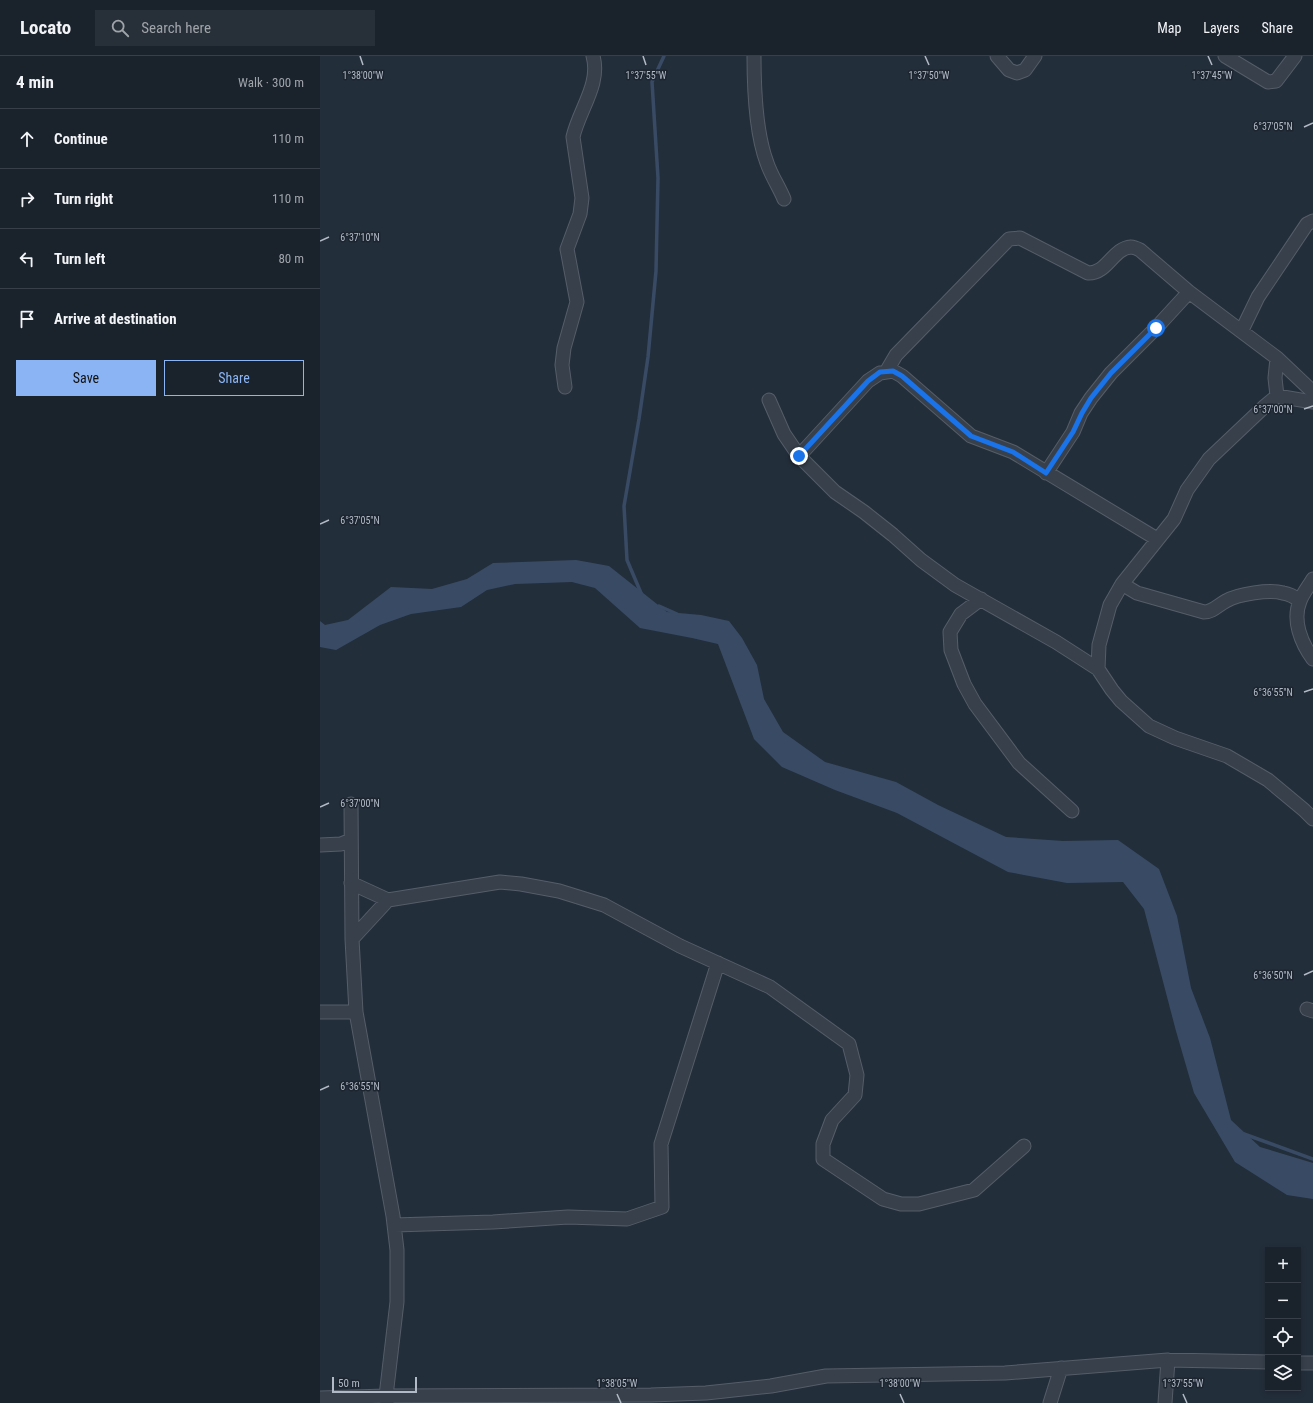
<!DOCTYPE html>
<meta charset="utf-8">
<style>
:root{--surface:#1a222c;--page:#272f38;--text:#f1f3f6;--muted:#9fa4a9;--line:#383f48;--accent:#8ab4f4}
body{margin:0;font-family:"Roboto Condensed",sans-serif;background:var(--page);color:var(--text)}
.controls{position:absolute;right:12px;bottom:12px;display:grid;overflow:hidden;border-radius:0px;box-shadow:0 2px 6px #0003}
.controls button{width:36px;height:36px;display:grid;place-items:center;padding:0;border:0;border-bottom:1px solid var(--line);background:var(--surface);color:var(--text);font:20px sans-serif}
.scale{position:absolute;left:12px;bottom:10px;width:85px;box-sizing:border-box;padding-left:4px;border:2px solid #b2bac7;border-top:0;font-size:11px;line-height:14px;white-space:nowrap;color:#b2bac7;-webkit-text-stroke:3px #1c2530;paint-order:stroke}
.stop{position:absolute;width:12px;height:12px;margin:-9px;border:3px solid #1a73e8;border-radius:50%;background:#fff}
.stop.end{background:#1a73e8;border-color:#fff;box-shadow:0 1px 4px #0008}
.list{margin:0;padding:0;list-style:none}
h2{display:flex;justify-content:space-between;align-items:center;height:52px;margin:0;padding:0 16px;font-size:17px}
h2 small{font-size:13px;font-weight:400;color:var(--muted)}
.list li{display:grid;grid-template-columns:26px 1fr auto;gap:12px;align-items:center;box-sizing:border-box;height:60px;padding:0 16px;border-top:1px solid var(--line)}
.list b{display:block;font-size:15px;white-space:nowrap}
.list em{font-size:13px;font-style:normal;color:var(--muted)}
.actions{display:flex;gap:8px;padding:12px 16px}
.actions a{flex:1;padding:9px 0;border:1px solid var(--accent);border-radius:0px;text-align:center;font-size:14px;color:var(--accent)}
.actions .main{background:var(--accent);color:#111}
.icon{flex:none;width:22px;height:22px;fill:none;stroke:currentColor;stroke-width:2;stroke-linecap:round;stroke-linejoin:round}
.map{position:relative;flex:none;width:993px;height:1347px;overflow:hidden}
header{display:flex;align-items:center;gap:24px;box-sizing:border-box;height:56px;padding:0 20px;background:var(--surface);border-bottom:1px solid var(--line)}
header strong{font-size:19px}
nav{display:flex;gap:22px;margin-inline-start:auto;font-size:14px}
.search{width:280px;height:36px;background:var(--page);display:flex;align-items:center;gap:10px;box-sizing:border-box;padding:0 14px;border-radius:0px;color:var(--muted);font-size:15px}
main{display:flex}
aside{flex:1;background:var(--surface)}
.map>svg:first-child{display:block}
.water{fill:#394b64}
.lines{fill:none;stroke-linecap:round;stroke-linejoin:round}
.stream{stroke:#394b64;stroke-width:3.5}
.minor-casing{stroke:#555d69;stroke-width:15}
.minor{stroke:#37404b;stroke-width:13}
.route{stroke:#1a73e8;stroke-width:5}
.ticks{fill:none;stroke:#b2bac7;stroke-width:1.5}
.ticks-label{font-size:10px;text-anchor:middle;fill:#b2bac7;stroke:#1c2530;stroke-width:3;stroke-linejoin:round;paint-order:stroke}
</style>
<header>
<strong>Locato</strong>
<div class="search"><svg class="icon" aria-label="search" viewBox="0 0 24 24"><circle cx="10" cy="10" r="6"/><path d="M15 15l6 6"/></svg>Search here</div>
<nav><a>Map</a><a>Layers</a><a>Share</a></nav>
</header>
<main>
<aside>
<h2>4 min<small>Walk · 300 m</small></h2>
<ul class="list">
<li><svg class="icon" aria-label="ahead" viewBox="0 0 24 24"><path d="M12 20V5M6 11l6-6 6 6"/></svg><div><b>Continue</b></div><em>110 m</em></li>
<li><svg class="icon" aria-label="right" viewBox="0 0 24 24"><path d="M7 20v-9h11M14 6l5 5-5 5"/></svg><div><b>Turn right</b></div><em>110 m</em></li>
<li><svg class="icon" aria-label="left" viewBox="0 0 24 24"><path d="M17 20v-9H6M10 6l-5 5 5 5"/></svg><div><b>Turn left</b></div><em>80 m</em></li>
<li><svg class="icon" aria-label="arrive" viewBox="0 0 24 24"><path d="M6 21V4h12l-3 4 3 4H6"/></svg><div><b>Arrive at destination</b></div></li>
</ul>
<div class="actions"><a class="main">Save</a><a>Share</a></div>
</aside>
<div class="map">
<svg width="993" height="1347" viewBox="0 0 993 1347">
<rect width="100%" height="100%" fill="#232e3b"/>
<path class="water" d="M256,504L289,510L347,556L381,559L409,565L422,582L437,609L444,643L463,676L505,706L576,726L618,749L686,781L743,785L798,784L839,813L857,860L871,932L890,982L911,1064L940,1091L993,1107V1143L967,1139L915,1106L874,1037L856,975L824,853L803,826L747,827L688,816L577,757L515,734L462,711L434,683L398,588L372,582L320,572L275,532L252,526L195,528L167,534L141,551L91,558L60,569L16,594L0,591V565L5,569L28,564L71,531L112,533L147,523L173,507Z"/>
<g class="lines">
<path class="stream" d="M321,537L307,504L304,450L319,363L328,301L336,215L338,122L332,26L344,0
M339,550L357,558
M924,1078L993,1103"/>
<g class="minor-casing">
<path id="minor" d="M434,0C434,31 436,78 447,107C451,119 459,131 464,143
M677,0L689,14L697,17L705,14L715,0
M905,0L948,26L956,25L975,0
M922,274L938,241L987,168L993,165
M566,316L576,299L689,183L700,182L768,217C787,218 793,192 811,191C814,191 818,193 820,194L869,236L957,302L993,336
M245,331L242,309L244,292L257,246L247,193L260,158L262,142L253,81C259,54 281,28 273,0
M957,340L955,322L957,302
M449,344L464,378L479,400L515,436L544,456L573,479L601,504L635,529L736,586L778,613
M993,346L957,340L945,350L889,403L867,434L854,463L802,528L790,549L779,589L778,613L792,634L801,645L829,670L855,682L907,700L948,724L984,754L993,763
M479,400L548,325L560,317L573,315L582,320L651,380L693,396L837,483
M726,417L753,376L761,357L771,342L791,317L836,272L869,236
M993,523C989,530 983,537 980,545C972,564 981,587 993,603
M802,528L817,537L884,556C893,556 898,549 906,545C918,538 950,533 963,537C970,538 975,541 980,545
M661,543L641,558L630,576L631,594L644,628L655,648L699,707L752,755
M31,748L32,883L36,956L73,1160L77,1194V1246L66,1340L67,1347
M0,789L21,788L31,784
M31,827L68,844L180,826L201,828L239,835L284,849L360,890L450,931L529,988L537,1019L535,1039L512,1064L503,1088V1103L563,1143L581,1148H599L654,1134L704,1090
M32,883L68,844
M987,953L993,955
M0,956H36
M74,1169L173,1166L248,1161L307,1163L342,1151L341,1088L398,907
M978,1307H993
M0,1342L66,1340L331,1339L386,1337L451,1330L506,1320L685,1317L848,1304L948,1306
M730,1347L741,1312
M845,1347L848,1304"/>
</g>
<use href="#minor" class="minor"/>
</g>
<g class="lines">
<path class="route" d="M479,400L548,325L560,316L573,315L582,320L651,380L693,396L726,417L753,376L762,357L771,342L791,317L836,272"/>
</g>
<path class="ticks" d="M40,0L43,9M323,0L326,9M605,0L609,9M888,0L892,9M984,71L993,67M0,185L9,181M984,353L993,350M0,468L9,464M984,636L993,633M0,751L9,747M984,919L993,915M0,1034L9,1030M297,1338L301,1347M580,1338L584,1347M863,1338L867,1347"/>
<g class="ticks-label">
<text x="43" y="23">1°38'00"W</text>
<text x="326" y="23">1°37'55"W</text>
<text x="609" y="23">1°37'50"W</text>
<text x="892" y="23">1°37'45"W</text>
<text x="953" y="74">6°37'05"N</text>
<text x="40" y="185">6°37'10"N</text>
<text x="953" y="357">6°37'00"N</text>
<text x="40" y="468">6°37'05"N</text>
<text x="953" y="640">6°36'55"N</text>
<text x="40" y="751">6°37'00"N</text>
<text x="953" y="923">6°36'50"N</text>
<text x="40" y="1034">6°36'55"N</text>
<text x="297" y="1331">1°38'05"W</text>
<text x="580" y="1331">1°38'00"W</text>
<text x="863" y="1331">1°37'55"W</text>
</g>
</svg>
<div class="controls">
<button>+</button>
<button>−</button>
<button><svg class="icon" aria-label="locate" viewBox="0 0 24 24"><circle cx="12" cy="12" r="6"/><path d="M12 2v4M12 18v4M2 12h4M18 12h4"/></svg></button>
<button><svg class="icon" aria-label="layers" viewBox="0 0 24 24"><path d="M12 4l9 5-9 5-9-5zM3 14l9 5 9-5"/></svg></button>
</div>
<div class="scale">50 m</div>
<div class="stop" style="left:836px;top:272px"></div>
<div class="stop end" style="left:479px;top:400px"></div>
</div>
</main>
